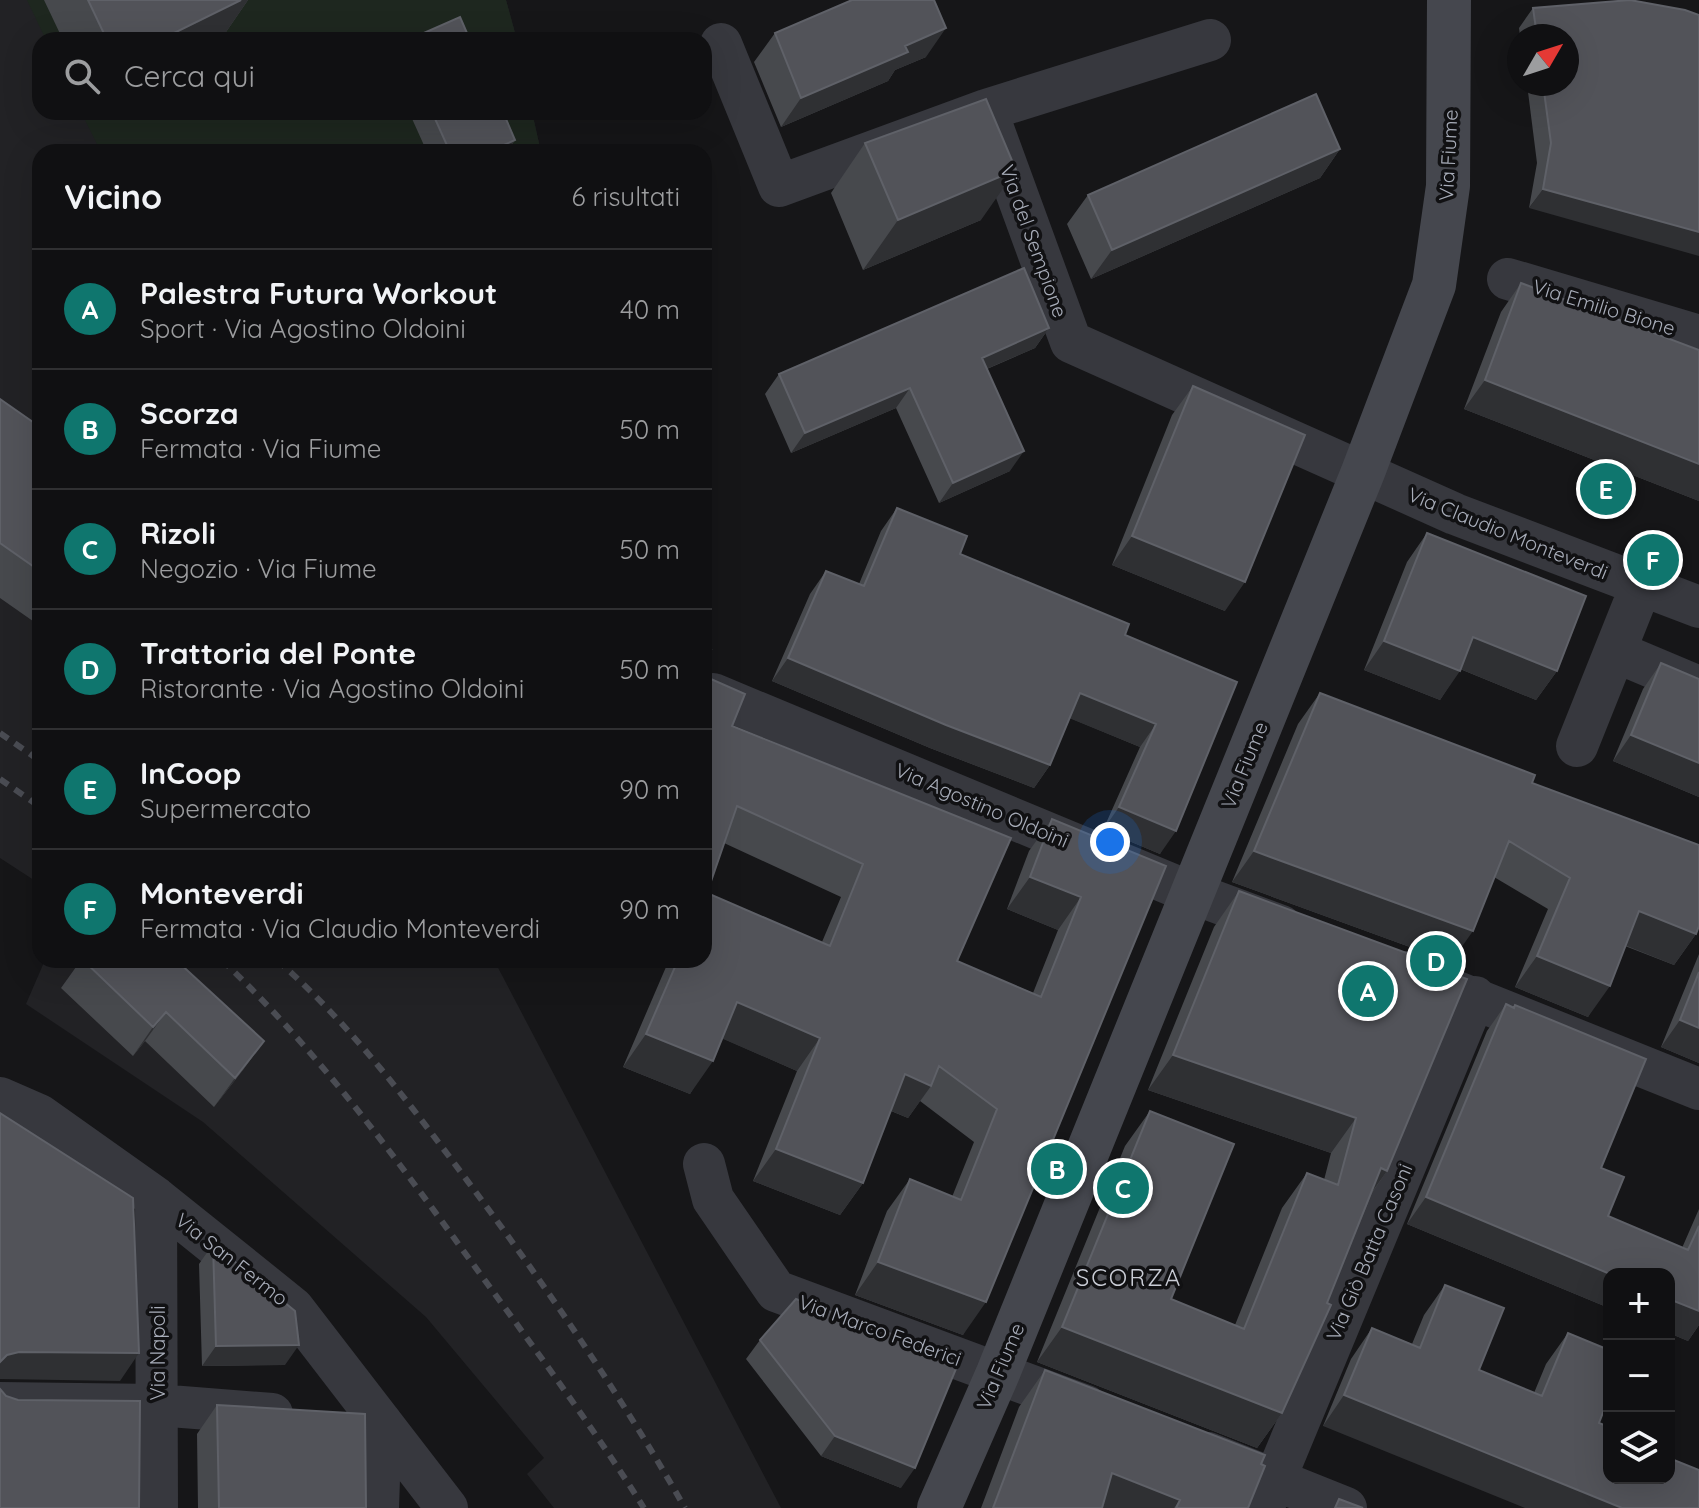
<!DOCTYPE html>
<html lang="it">
<meta charset="utf-8">
<style>
:root{--surface:#101012;--page:#19191b;--text:#f1f3f6;--muted:#9c9d9f;--line:#303032;--accent:#0f766e}
body{margin:0;font-family:Quicksand,sans-serif;background:var(--page);color:var(--text)}
.controls{position:absolute;right:24px;bottom:24px;display:grid;overflow:hidden;border-radius:16px;box-shadow:0 8px 32px #0002}
.controls button{width:72px;height:72px;display:grid;place-items:center;padding:0;border:0;border-bottom:2px solid var(--line);background:var(--surface);color:var(--text);font:40px sans-serif}
.compass{position:absolute;left:1507px;top:24px;width:72px;height:72px;border-radius:50%;background:var(--surface);box-shadow:0 8px 32px #0002;rotate:51deg}
.you{position:absolute;left:1110px;top:842px;width:28px;height:28px;margin:-20px;border:6px solid #fff;border-radius:50%;background:#1a73e8;box-shadow:0 0 0 12px #1a73e833}
.badge{display:grid;place-items:center;width:52px;height:52px;border-radius:50%;background:var(--accent);color:#fff;font-size:26px;font-weight:700}
.pin{position:absolute;translate:-50% -50%;border:4px solid #fff;box-shadow:0 2px 8px #0006}
.list{margin:0;padding:0;list-style:none}
h2{display:flex;justify-content:space-between;align-items:center;height:104px;margin:0;padding:0 32px;font-size:34px}
h2 small{font-size:26px;font-weight:400;color:var(--muted)}
.list li{display:grid;grid-template-columns:52px 1fr auto;gap:24px;align-items:center;box-sizing:border-box;height:120px;padding:0 32px;border-top:2px solid var(--line)}
.list b{display:block;font-size:30px;white-space:nowrap}
.list p{margin:0;font-size:26px;white-space:nowrap;color:var(--muted)}
.list em{font-size:26px;font-style:normal;color:var(--muted)}
.icon{flex:none;width:44px;height:44px;fill:none;stroke:currentColor;stroke-width:2;stroke-linecap:round;stroke-linejoin:round}
.map{position:relative;flex:none;width:1699px;height:1508px;overflow:hidden}
.search{position:absolute;background:var(--surface);box-shadow:0 8px 32px #0002;left:32px;top:32px;width:680px;height:88px;display:flex;align-items:center;gap:20px;box-sizing:border-box;padding:0 28px;border-radius:24px;color:var(--muted);font-size:30px}
.panel{position:absolute;background:var(--surface);box-shadow:0 8px 32px #0002;left:32px;top:144px;width:680px;height:824px;border-radius:24px}
.map>svg:first-child{display:block}
.built{fill:#222225}
.green{fill:#1e271f}
.lines{fill:none;stroke-linecap:round;stroke-linejoin:round}
.street{stroke:#37383e;stroke-width:42}
.secondary{stroke:#45474e;stroke-width:44}
.rail{stroke:#4a4c53;stroke-width:6;stroke-dasharray:10 8;stroke-linecap:butt}
.wall{fill:#47494d;fill-rule:evenodd}
.shaded-wall{fill:#2f3033}
.building{fill:#525359;stroke:#5f6168;stroke-width:2;fill-rule:evenodd}
.labels{text-anchor:middle;dominant-baseline:central;stroke-width:7;stroke-linejoin:round;paint-order:stroke}
.street-label{font-size:20px;fill:#a8adb9;stroke:#111113}
.quarter-label{font-size:24px;letter-spacing:2px;fill:#c9ccd5;stroke:#111113}
</style>
<div class="map">
<svg width="1699" height="1508" viewBox="0 0 1699 1508">
<rect width="100%" height="100%" fill="#161618"/>
<path class="built" d="M0,0H506L517,40H40V112H532L541,152H40V884L0,858Z
M45,960H494L781,1508H554L527,1474L544,1458L426,1317L203,1122L26,1004Z"/>
<path class="green" d="M27,0H506L517,40H46Z
M81,112H532L541,152H101Z"/>
<g class="lines">
<path class="street" d="M721,44L779,186L986,110L1210,40
M991,123L1071,342L1455,514L1699,607
M1508,279L1699,336
M1616,652L1699,687
M713,694L1192,893L1281,926
M1577,746L1641,586
M1407,972L1699,1089
M0,1098L39,1115L156,1198L293,1308L447,1508
M704,1164L713,1199L776,1291L1086,1406
M156,1198L157,1508
M0,1403L157,1405L272,1414
M1208,1453L1346,1508
M378,1508L381,1422
M1263,1508L1475,997"/>
<path class="secondary" d="M939,1508L998,1373L1363,472L1434,285L1448,186L1449,0"/>
<path class="rail" d="M0,733L40,761
M0,779L40,807
M222,960C318,1051 395,1157 473,1264C531,1344 591,1424 644,1508
M277,960C348,1022 407,1100 463,1175C543,1282 619,1392 685,1508"/>
</g>
<path class="wall" d="M44,0H248L226,32L209,40H63Z
M1533,8L1685,10L1529,208L1537,163L1527,84H1567V36H1520L1519,28Z
M775,33L926,57L895,70L888,81L781,127L754,62Z
M409,112H503L515,140L507,152H427Z
M865,143L981,220L863,270L831,193Z
M1340,149L1320,178L1091,279L1067,224L1088,195Z
M1521,283L1699,350V501L1464,409L1501,312Z
M1049,328L1035,348L987,369L1010,471L939,503L896,408L791,453L765,394L779,374Z
M1193,386L1225,611L1112,565L1172,415Z
M0,399L40,427V626L0,598Z
M897,508L960,554L1125,635L1237,682L1160,854L1103,830L1140,747L1070,718L1050,765L1034,788L930,748L772,681L810,594L826,571L859,584L881,531Z
M1427,533L1557,671L1536,700L1460,669L1440,700L1364,670L1407,562Z
M1661,663L1699,679V797L1613,761L1643,689Z
M704,676L732,726L957,961L1033,993L1058,930L1007,909L1029,851L1052,819L1166,866L963,1335L855,1295L887,1211L910,1179L952,1197L974,1142L920,1101L908,1118L891,1111L863,1183L840,1215L753,1181L797,1071L722,1038L690,1094L623,1067L669,960H704ZM724,843L841,897L822,942L707,893Z
M1320,693L1532,783L1696,934L1674,965L1625,946L1588,1017L1515,987L1548,909L1494,877L1451,962L1232,882L1298,724Z
M1239,891L1387,1171L1372,1193L1282,1413L1257,1448L1037,1362L1125,1146L1150,1111L1171,1299L1235,1325L1282,1208L1307,1173L1324,1180L1331,1153L1148,1090L1214,927Z
M1699,954V1063L1661,1047Z
M81,960H176L264,1041L243,1070L214,1107L145,1041L133,1056L61,988Z
M1506,1004L1601,1168L1608,1216L1682,1248L1699,1209V1325L1688,1341L1669,1333V1274H1609V1308L1407,1224L1487,1031Z
M213,1244L285,1365L202,1366L199,1264Z
M1445,1285L1479,1370L1534,1393L1546,1364L1568,1333L1609,1397L1323,1426L1351,1359L1372,1328L1412,1344L1424,1315Z
M760,1340L901,1488L821,1456L746,1359Z
M1045,1370L1261,1464L1248,1508H981L1019,1407Z
M217,1405L366,1508H198L197,1434Z"/>
<path class="shaded-wall" d="M241,0H248L226,32L209,40H160Z
M946,28L926,57L895,70L888,81L781,127L801,98L905,46Z
M515,140L507,152H488Z
M1340,149L1320,178L1091,279L1112,250Z
M1016,170L981,220L863,270L898,220Z
M1543,189L1699,232V256L1529,208Z
M1049,328L1035,348L968,377L982,358Z
M1485,380L1699,464V501L1464,409Z
M910,388L896,408L791,453L805,433Z
M1024,451L1010,471L939,503L953,483Z
M1132,536L1245,582L1225,611L1112,565Z
M1473,637L1557,671L1536,700L1453,666Z
M1384,641L1460,671L1440,700L1364,670Z
M788,658L1050,765L1034,788L930,748L772,681Z
M1080,693L1156,724L1140,747L1064,716Z
M1631,735L1699,763V797L1613,761Z
M1119,807L1176,831L1160,854L1103,830Z
M1254,851L1473,931L1451,962L1232,882Z
M1030,877L1081,897L1058,930L1007,909Z
M1639,911L1696,934L1674,965L1617,942Z
M1537,956L1610,986L1588,1017L1515,987Z
M737,1002L820,1038L797,1071L714,1035Z
M166,1012L145,1041L133,1056L153,1027Z
M1680,1020L1699,1028V1063L1661,1047Z
M646,1034L713,1061L690,1094L623,1067Z
M264,1041L243,1070L214,1107L235,1078Z
M1173,1055L1356,1118L1331,1153L1148,1090Z
M905,1074L931,1086L908,1118L882,1107Z
M776,1149L863,1183L840,1215L753,1181Z
M1381,1168L1387,1171L1362,1206Z
M1426,1197L1609,1274V1308L1407,1224Z
M878,1262L986,1302L963,1335L855,1295Z
M1669,1299L1699,1311V1325L1688,1341L1669,1333Z
M1062,1327L1282,1413L1257,1448L1037,1362Z
M299,1345L285,1365L202,1366L216,1346Z
M19,1352L139,1353L120,1381L0,1379V1362L7,1355Z
M1344,1395L1622,1508H1525L1323,1426Z
M835,1436L915,1468L901,1488L821,1456Z
M1112,1473L1180,1500L1174,1508H1087Z"/>
<path class="building" d="M88,0H241L160,40H107Z
M852,0H934L946,28L905,46L908,52L801,98L775,33Z
M1630,0L1685,10L1699,15V232L1543,189L1551,143L1543,84H1567V36H1537L1533,8Z
M460,17L470,40H408Z
M1316,94L1340,149L1112,250L1088,195Z
M986,99L1016,170L898,220L865,143Z
M432,112H503L515,140L488,152H450Z
M1024,268L1049,328L982,358L1024,451L953,483L910,388L805,433L779,374Z
M1521,283L1699,350V464L1485,380Z
M1193,386L1305,435L1245,582L1132,536Z
M0,399L40,427V571L0,543Z
M897,508L967,536L960,554L1129,624L1125,635L1237,682L1176,831L1119,807L1156,724L1080,693L1050,765L946,725L788,658L826,571L864,586Z
M1427,533L1586,596L1557,671L1473,637L1460,671L1384,641Z
M704,648L711,650L704,666Z
M1661,663L1699,679V763L1631,735Z
M704,676L745,694L732,726L1011,838L957,961L1041,997L1081,897L1030,877L1052,819L1166,866L986,1302L878,1262L910,1179L961,1200L997,1109L939,1066L931,1086L905,1074L863,1183L776,1149L820,1038L737,1002L713,1061L646,1034L678,960H704ZM737,806L863,864L830,946L707,893Z
M1320,693L1535,775L1532,783L1699,845V926L1696,934L1639,911L1610,986L1537,956L1570,878L1509,841L1473,931L1254,851Z
M1239,891L1458,972L1456,975L1467,979L1387,1171L1381,1168L1327,1303L1331,1305L1282,1413L1062,1327L1150,1111L1234,1144L1171,1299L1244,1329L1307,1173L1338,1185L1356,1118L1173,1055Z
M83,960H176L264,1041L235,1078L166,1012L153,1027Z
M1699,972V1028L1680,1020Z
M1506,1004L1514,1008L1515,1005L1646,1059L1601,1168L1624,1177L1608,1216L1688,1250L1699,1226V1311L1669,1299V1274H1610L1426,1197Z
M0,1113L133,1198L139,1353L19,1352L7,1355L0,1362Z
M213,1244L295,1311L299,1345L216,1346Z
M1445,1285L1504,1308L1479,1370L1542,1396L1568,1333L1609,1350V1397L1599,1423L1609,1427V1478H1669V1458L1699,1470V1508H1622L1344,1395L1372,1328L1420,1348Z
M796,1299L960,1359L915,1468L835,1436L760,1340Z
M1045,1370L1265,1455L1261,1464L1265,1466L1248,1508H1176L1180,1500L1112,1473L1102,1508H993Z
M0,1389L6,1396L18,1400L140,1401L139,1508H0Z
M217,1405L365,1414L366,1508H219Z
M1339,1499L1363,1508H1335Z"/>
<g class="labels">
<g class="street-label">
<text transform="translate(1448 155) rotate(-87)">Via Fiume</text>
<text transform="translate(1034 241) rotate(70)">Via del Sempione</text>
<text transform="translate(1604 307) rotate(17)">Via Emilio Bione</text>
<text transform="translate(1508 533) rotate(22)">Via Claudio Monteverdi</text>
<text transform="translate(1244 765) rotate(-68)">Via Fiume</text>
<text transform="translate(982 805) rotate(23)">Via Agostino Oldoini</text>
<text transform="translate(1369 1252) rotate(-67)">Via Giò Batta Casoni</text>
<text transform="translate(232 1259) rotate(38)">Via San Fermo</text>
<text transform="translate(880 1330) rotate(20)">Via Marco Federici</text>
<text transform="translate(157 1353) rotate(-90)">Via Napoli</text>
<text transform="translate(1000 1366) rotate(-67)">Via Fiume</text>
</g>
<g class="quarter-label">
<text x="1129" y="1277">SCORZA</text>
</g>
</g>
</svg>
<div class="controls">
<button>+</button>
<button>−</button>
<button><svg class="icon" aria-label="layers" viewBox="0 0 24 24"><path d="M12 4l9 5-9 5-9-5zM3 14l9 5 9-5"/></svg></button>
</div>
<svg class="compass" viewBox="-18 -18 36 36"><path d="M0-13l5 13h-10z" fill="#e53935"/><path d="M0 13l5-13h-10z" fill="#9c9d9f"/></svg>
<div class="you"></div>
<div class="pin badge" style="left:1368px;top:991px">A</div>
<div class="pin badge" style="left:1057px;top:1169px">B</div>
<div class="pin badge" style="left:1123px;top:1188px">C</div>
<div class="pin badge" style="left:1436px;top:961px">D</div>
<div class="pin badge" style="left:1606px;top:489px">E</div>
<div class="pin badge" style="left:1653px;top:560px">F</div>
<div class="search"><svg class="icon" aria-label="search" viewBox="0 0 24 24"><circle cx="10" cy="10" r="6"/><path d="M15 15l6 6"/></svg>Cerca qui</div>
<section class="panel">
<h2>Vicino<small>6 risultati</small></h2>
<ul class="list">
<li><span class="badge">A</span><div><b>Palestra Futura Workout</b><p>Sport · Via Agostino Oldoini</p></div><em>40 m</em></li>
<li><span class="badge">B</span><div><b>Scorza</b><p>Fermata · Via Fiume</p></div><em>50 m</em></li>
<li><span class="badge">C</span><div><b>Rizoli</b><p>Negozio · Via Fiume</p></div><em>50 m</em></li>
<li><span class="badge">D</span><div><b>Trattoria del Ponte</b><p>Ristorante · Via Agostino Oldoini</p></div><em>50 m</em></li>
<li><span class="badge">E</span><div><b>InCoop</b><p>Supermercato</p></div><em>90 m</em></li>
<li><span class="badge">F</span><div><b>Monteverdi</b><p>Fermata · Via Claudio Monteverdi</p></div><em>90 m</em></li>
</ul>
</section>
</div>
